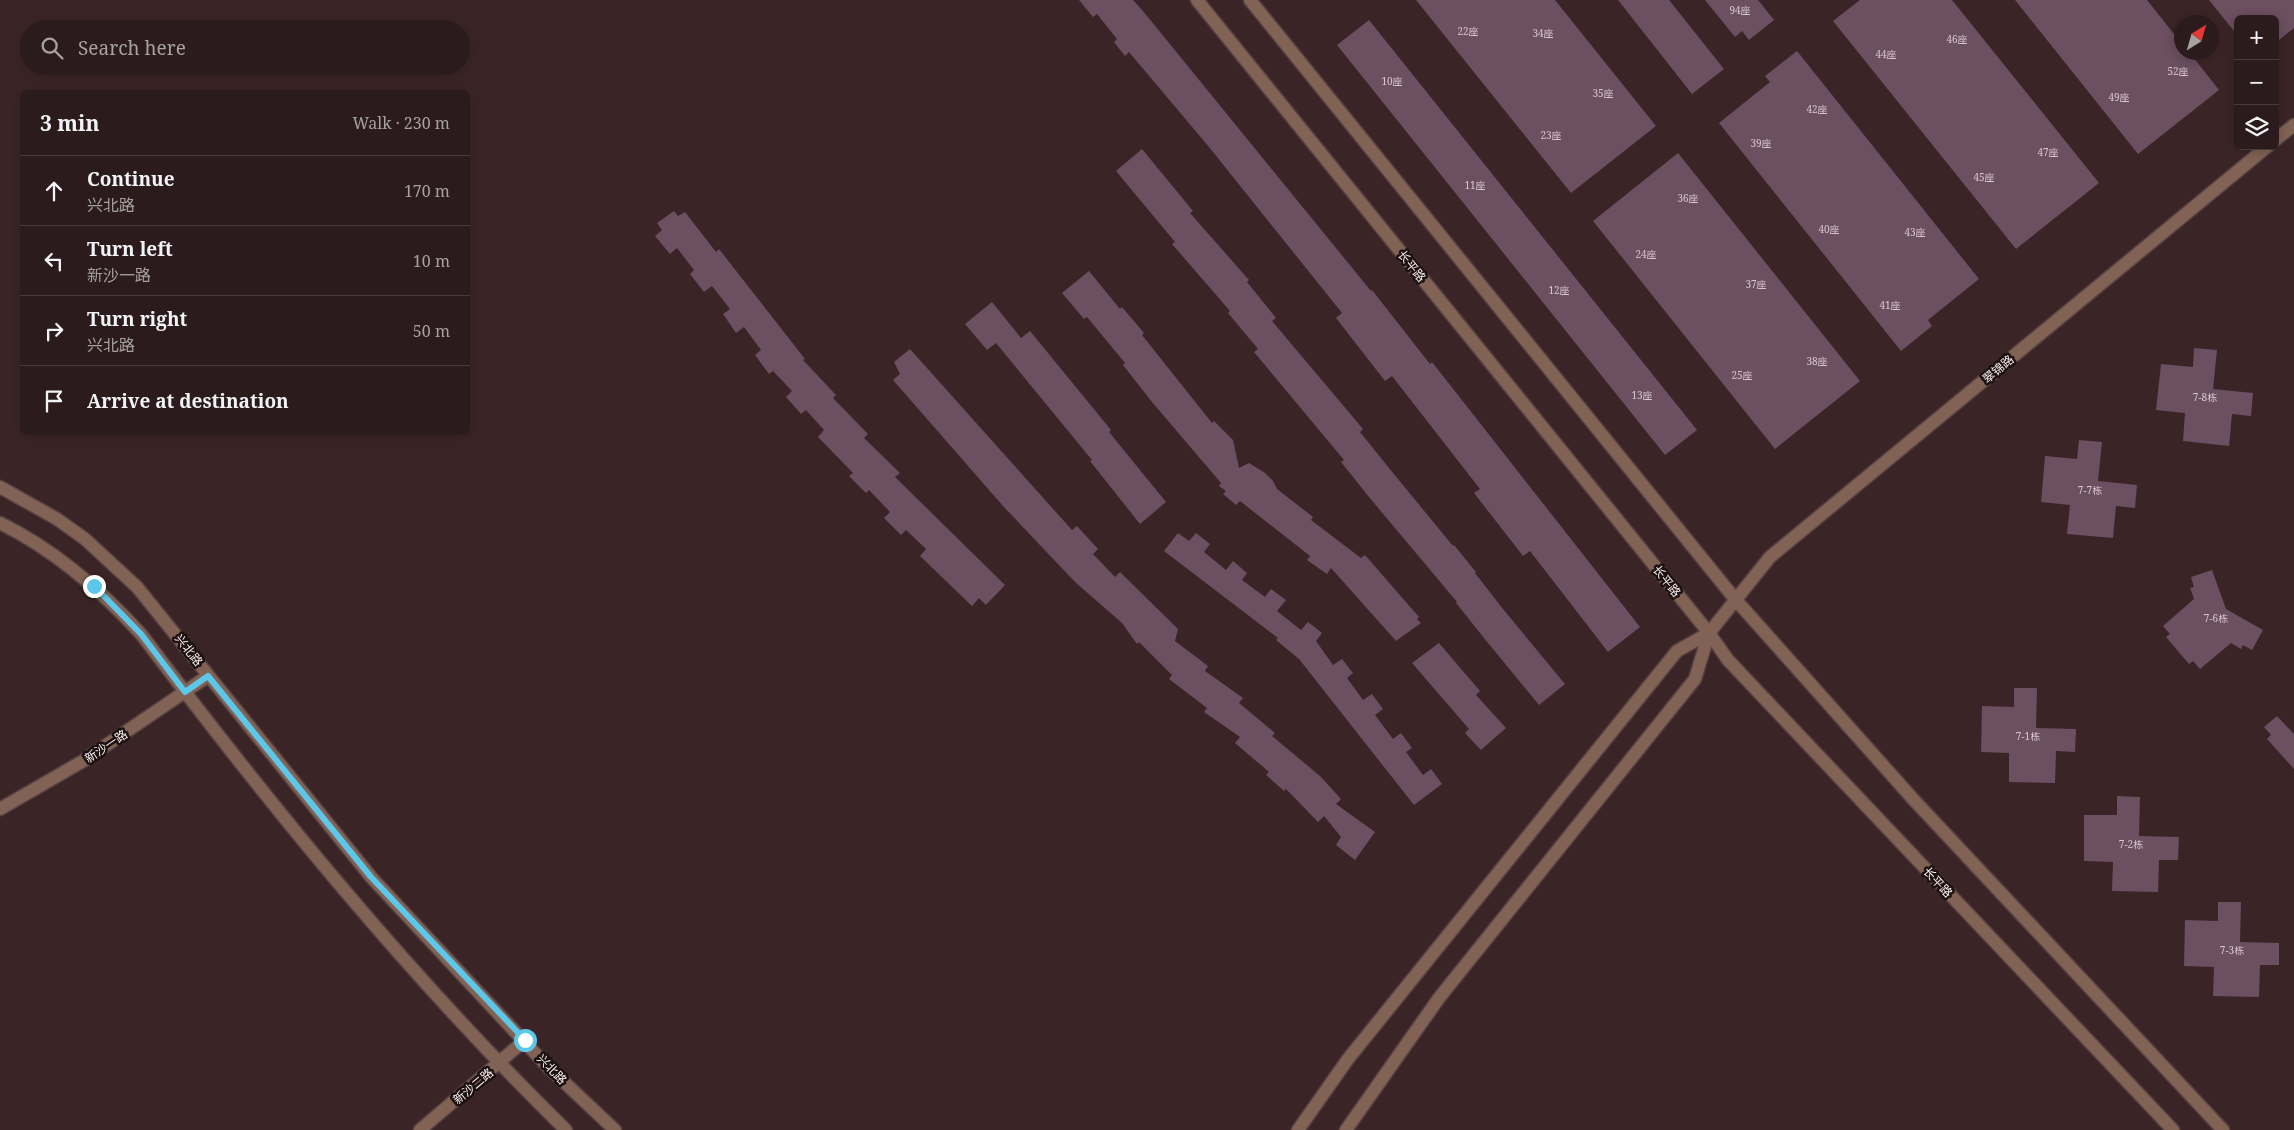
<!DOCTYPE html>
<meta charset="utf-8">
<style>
:root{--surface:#2c1b1c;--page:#342425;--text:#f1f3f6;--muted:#a6a1a3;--line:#48393b}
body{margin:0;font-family:"Noto Serif","Noto Sans SC",serif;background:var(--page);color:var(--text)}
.controls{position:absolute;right:15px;top:15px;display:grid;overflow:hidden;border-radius:8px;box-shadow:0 2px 12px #0003}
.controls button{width:45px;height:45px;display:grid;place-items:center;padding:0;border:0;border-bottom:1px solid var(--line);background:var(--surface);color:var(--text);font:25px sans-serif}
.compass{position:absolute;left:2174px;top:15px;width:45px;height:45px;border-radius:50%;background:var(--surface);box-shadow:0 2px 12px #0003;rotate:37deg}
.stop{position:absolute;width:15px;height:15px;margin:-11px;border:4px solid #5cc7e8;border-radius:50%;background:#fff}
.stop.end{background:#5cc7e8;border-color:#fff;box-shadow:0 1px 5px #0008}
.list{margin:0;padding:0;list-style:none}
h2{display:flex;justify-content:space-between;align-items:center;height:65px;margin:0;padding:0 20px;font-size:21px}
h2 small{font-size:16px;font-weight:400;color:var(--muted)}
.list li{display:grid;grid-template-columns:32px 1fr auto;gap:15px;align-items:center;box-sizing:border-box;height:70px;padding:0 20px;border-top:1px solid var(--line)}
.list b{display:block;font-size:19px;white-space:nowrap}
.list p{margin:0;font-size:16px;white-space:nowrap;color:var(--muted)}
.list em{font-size:16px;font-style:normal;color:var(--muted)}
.icon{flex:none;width:28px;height:28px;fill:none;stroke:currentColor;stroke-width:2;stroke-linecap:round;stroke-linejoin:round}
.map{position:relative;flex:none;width:2294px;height:1130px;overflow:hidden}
.search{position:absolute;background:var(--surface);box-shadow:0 2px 12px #0003;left:20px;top:20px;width:450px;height:55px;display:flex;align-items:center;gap:12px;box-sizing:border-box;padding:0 18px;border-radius:28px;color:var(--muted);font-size:19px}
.panel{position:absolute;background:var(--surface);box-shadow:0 2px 12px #0003;left:20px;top:90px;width:450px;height:345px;border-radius:8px}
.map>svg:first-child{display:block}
.building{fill:#6c4f60}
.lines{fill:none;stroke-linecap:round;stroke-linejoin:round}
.minor-casing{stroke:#564142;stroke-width:15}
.minor{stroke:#826254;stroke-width:12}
.route{stroke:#5cc7e8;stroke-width:6}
.labels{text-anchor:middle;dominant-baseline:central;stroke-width:5;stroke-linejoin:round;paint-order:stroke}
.number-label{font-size:10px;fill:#d9c8cd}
.street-label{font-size:12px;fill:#fdf0f1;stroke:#1b1111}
</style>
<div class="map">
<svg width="2294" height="1130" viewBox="0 0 2294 1130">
<rect width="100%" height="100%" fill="#3b2426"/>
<path class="building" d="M1079,0H1133L1143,11L1371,291L1372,290L1430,364L1432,362L1640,627L1608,652L1530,551L1523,556L1474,493L1480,489L1392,376L1385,381L1336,318L1342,313L1209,147L1129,52L1125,56L1114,42L1117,39L1097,14L1093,17Z
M1416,0H1555L1656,126L1571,193Z
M1618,0H1669L1724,69L1692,94Z
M1705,0H1758L1774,20L1749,40L1742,31L1735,37Z
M1860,0H1952L2099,183L2016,249L1833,21Z
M2015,0H2147L2182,44V52H2189L2219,90L2138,154Z
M2209,0H2294V28L2275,43V19H2238V36Z
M1369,20L1697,430L1665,455L1337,45Z
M1797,51L1979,279L1928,320L1932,326L1901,351L1719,123L1770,82L1765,76Z
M1142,149L1193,211L1190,213L1249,280L1247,282L1276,318L1272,321L1363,429L1360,432L1389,468L1453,546L1454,545L1476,572L1475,573L1503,609L1565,684L1539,705L1484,638L1456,603L1457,602L1369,497L1341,462L1344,460L1254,352L1258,349L1228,313L1230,311L1172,244L1175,242L1116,171Z
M1678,153L1860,381L1775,449L1593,221Z
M674,211L678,216L685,212L716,252L719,249L805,359L803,360L836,395L833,398L868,434L864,438L900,473L895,477L1005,585L986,605L979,598L972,606L920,556L926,549L906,530L901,535L884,518L890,512L869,490L866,493L849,476L853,473L818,437L824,430L806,410L801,414L786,397L792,391L773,371L769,374L755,355L761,350L744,327L736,333L723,314L730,309L712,286L704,292L690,274L694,270L677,248L670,254L655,236L662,230L657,223Z
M1089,271L1120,309L1122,307L1144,333L1142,335L1212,423L1214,421L1233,440L1239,468L1249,463L1265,473L1273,481L1277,489L1313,517L1311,520L1361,558L1365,555L1419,617L1417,619L1421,623L1396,641L1331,568L1327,574L1307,560L1310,556L1240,501L1236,505L1223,494L1226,491L1219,486L1221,483L1152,402L1123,365L1125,363L1087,317L1084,319L1062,293Z
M992,302L1021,338L1030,331L1111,430L1109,432L1166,502L1140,524L1090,461L1092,460L996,343L987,350L965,324Z
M2194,348L2217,350L2213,389L2253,393L2251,416L2232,414L2229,446L2183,441L2185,413L2156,410L2161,364L2193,367Z
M910,349L1072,530L1077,526L1098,549L1093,554L1115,577L1120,572L1178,629L1175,641L1208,666L1205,671L1243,698L1239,703L1275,733L1272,736L1320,776L1341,799L1336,804L1375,832L1355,860L1336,845L1341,837L1324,816L1318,822L1286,789L1284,791L1266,775L1269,772L1235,743L1240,737L1204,712L1207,708L1169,679L1172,675L1139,642L1137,644L1122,623L1075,582L1003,506L893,380L900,374L894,362Z
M2079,440L2102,442L2098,481L2137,485L2135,508L2116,506L2113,538L2067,534L2070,505L2041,502L2045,456L2077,459Z
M1178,533L1189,541L1196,533L1210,544L1204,552L1226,570L1233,561L1247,573L1242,580L1265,597L1271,589L1286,600L1277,611L1301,630L1308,622L1322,633L1316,641L1333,665L1342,659L1353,673L1347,678L1363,700L1372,694L1383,709L1375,715L1393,739L1401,733L1412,748L1406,752L1423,775L1431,769L1442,784L1414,805L1299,659L1276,640L1278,638L1164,551Z
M2212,570L2226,609L2263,630L2252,650L2243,645L2241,649L2231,643L2200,669L2193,661L2189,664L2166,637L2170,634L2163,626L2194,599L2190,588L2194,587L2191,577Z
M1439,643L1480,691L1476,695L1506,728L1481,750L1465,733L1469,729L1412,663Z
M2014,688H2037L2036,728L2076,729L2075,752L2056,751L2055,783L2009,782V753L1981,752L1982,706L2014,707Z
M2277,716L2294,734V769L2267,739L2271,735L2264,727Z
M2117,796L2140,797L2139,836L2179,837L2178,860H2159L2158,892L2112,891L2113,862L2084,861V815H2117Z
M2218,902H2241L2240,942L2279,943V965H2260L2259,997L2213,996L2214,967L2184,966L2185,920L2218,921Z"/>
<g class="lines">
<g class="minor-casing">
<path id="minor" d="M1197,0L1709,633L1728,660L2173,1130
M1250,0L1735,599L1913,799L2223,1130
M2275,140L2294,125
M0,487L57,519L85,539L137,587L371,877L547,1066L615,1130
M0,523C55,550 100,589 141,634C272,808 410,977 566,1130
M0,809L83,761L208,676
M420,1130L525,1040
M1298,1130L1348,1059L1677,651L1709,633
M1346,1130L1439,998L1695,679L1709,633L1770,557L2268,146"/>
</g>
<use href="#minor" class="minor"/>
</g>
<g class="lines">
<path class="route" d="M94,586L141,634L185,692L208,676L371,877L525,1040"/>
</g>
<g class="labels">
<g class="number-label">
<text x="1740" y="10">94座</text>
<text x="1468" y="31">22座</text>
<text x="1543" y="33">34座</text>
<text x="1957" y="39">46座</text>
<text x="1886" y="54">44座</text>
<text x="2178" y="71">52座</text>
<text x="1392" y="81">10座</text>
<text x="1603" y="93">35座</text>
<text x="2119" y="97">49座</text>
<text x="1817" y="109">42座</text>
<text x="1551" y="135">23座</text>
<text x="1761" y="143">39座</text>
<text x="2048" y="152">47座</text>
<text x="1984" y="177">45座</text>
<text x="1475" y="185">11座</text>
<text x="1688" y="198">36座</text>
<text x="1829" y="229">40座</text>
<text x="1915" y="232">43座</text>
<text x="1646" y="254">24座</text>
<text x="1756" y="284">37座</text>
<text x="1559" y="290">12座</text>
<text x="1890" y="305">41座</text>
<text x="1817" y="361">38座</text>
<text x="1742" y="375">25座</text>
<text x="1642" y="395">13座</text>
<text x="2205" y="397">7-8栋</text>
<text x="2090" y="490">7-7栋</text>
<text x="2216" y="618">7-6栋</text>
<text x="2028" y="736">7-1栋</text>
<text x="2131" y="844">7-2栋</text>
<text x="2232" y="950">7-3栋</text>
</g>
<g class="street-label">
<text transform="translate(1412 266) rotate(51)">长平路</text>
<text transform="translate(1998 369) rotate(-40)">翠锦路</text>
<text transform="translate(1667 581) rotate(51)">长平路</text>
<text transform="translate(189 650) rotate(52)">兴北路</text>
<text transform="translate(106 746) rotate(-34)">新沙一路</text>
<text transform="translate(1938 882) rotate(47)">长平路</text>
<text transform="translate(552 1069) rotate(46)">兴北路</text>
<text transform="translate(473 1086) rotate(-40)">新沙二路</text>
</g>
</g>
</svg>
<div class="controls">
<button>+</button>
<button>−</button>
<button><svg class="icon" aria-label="layers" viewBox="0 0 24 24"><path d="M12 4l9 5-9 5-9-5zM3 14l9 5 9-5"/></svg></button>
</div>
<svg class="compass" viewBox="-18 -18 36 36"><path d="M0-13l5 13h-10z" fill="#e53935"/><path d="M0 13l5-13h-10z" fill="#a6a1a3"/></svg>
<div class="stop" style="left:525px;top:1040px"></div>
<div class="stop end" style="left:94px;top:586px"></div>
<div class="search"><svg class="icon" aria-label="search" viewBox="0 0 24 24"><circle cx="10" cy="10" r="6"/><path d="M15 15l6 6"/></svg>Search here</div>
<section class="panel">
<h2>3 min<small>Walk · 230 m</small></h2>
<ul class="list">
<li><svg class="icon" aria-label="ahead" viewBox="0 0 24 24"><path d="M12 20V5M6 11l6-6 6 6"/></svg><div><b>Continue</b><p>兴北路</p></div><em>170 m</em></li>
<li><svg class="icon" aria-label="left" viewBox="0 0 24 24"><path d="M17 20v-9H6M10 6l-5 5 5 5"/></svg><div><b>Turn left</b><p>新沙一路</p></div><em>10 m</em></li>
<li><svg class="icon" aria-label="right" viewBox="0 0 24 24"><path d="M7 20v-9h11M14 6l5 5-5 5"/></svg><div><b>Turn right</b><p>兴北路</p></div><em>50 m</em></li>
<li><svg class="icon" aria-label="arrive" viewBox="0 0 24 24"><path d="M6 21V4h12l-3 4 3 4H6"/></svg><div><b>Arrive at destination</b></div></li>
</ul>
</section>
</div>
